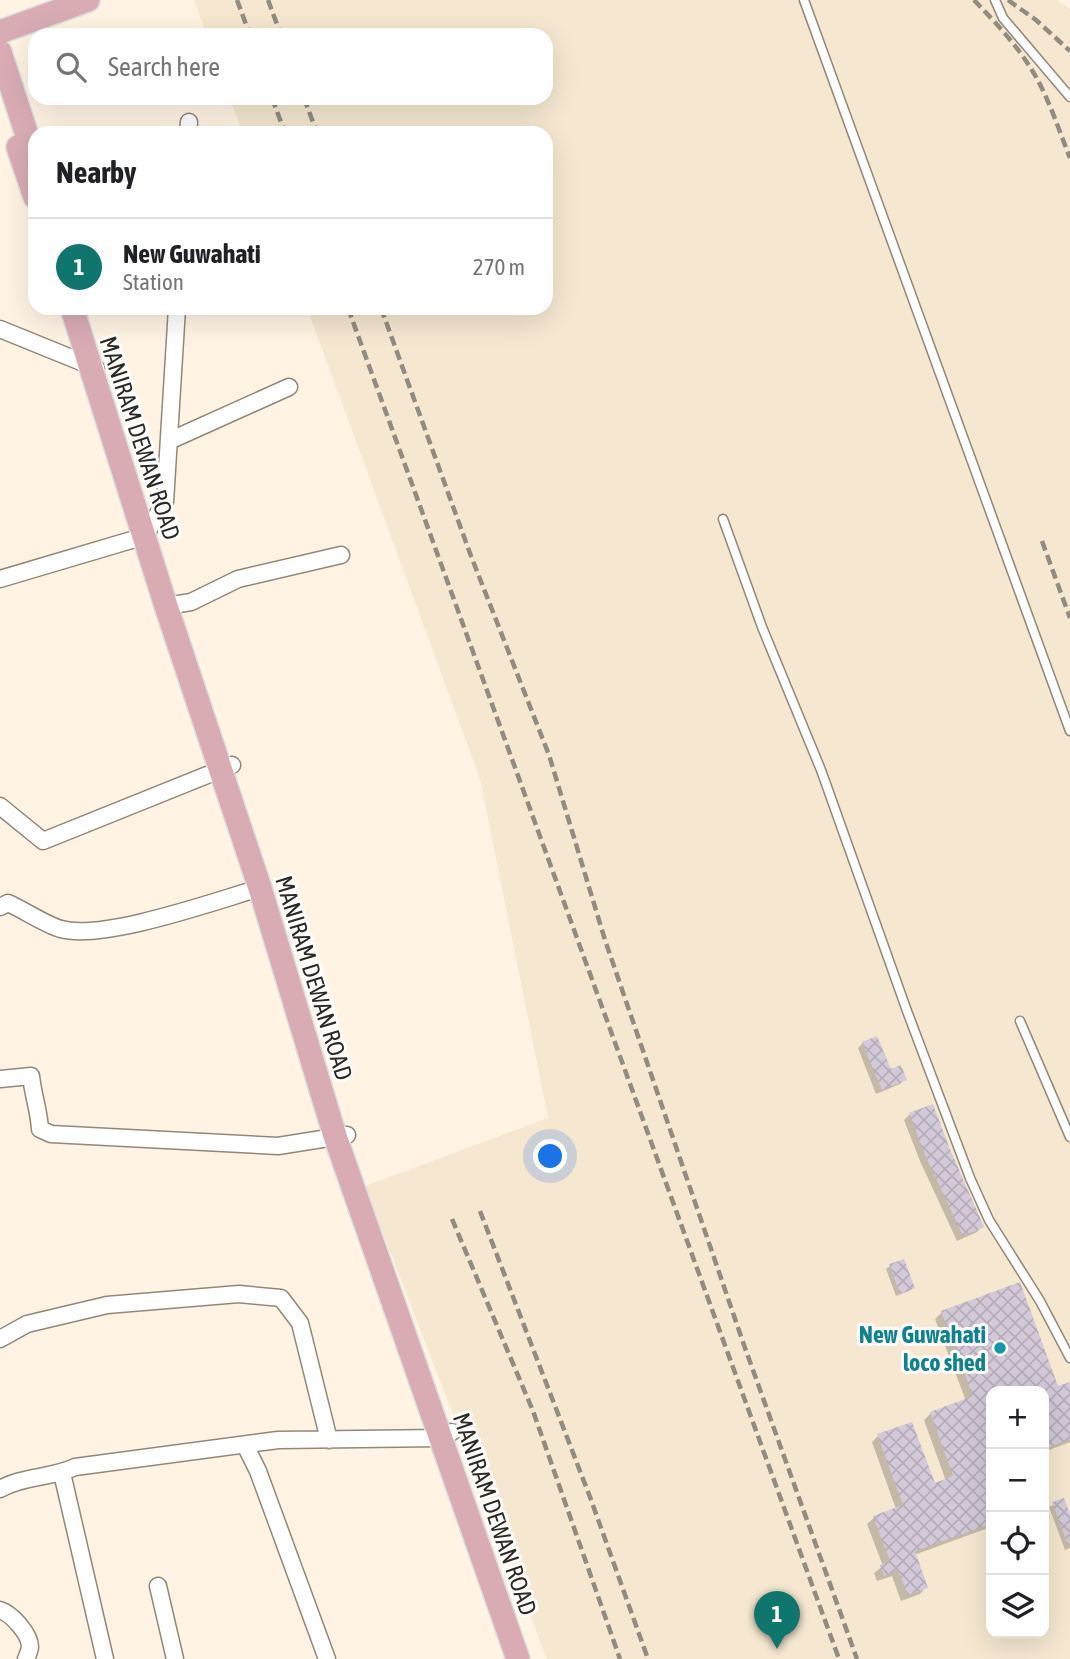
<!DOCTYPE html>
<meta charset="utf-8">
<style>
:root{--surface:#fff;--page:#f6f6f6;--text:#202124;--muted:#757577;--line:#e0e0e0;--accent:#0f766e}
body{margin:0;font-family:"Asap Condensed",sans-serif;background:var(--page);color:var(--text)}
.controls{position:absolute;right:21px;bottom:21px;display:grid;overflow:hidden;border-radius:14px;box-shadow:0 7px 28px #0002}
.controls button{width:63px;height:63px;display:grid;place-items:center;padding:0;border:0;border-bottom:2px solid var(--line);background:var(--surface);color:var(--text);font:35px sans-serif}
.you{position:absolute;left:551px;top:1157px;width:24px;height:24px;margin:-18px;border:5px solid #fff;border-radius:50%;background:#1a73e8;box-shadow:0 0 0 10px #1a73e833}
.badge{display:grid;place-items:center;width:46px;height:46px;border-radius:50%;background:var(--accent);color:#fff;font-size:23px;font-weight:700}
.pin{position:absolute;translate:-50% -58px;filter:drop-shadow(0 2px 4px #0008)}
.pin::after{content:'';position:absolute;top:37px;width:24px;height:21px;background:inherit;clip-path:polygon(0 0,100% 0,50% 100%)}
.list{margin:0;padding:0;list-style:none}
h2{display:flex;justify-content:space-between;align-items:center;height:91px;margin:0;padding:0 28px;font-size:30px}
h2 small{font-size:23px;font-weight:400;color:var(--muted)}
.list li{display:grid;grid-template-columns:46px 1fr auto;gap:21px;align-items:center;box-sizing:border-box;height:98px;padding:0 28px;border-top:2px solid var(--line)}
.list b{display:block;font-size:26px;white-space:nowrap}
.list p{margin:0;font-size:23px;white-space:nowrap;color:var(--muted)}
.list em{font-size:23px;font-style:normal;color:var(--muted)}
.icon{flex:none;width:38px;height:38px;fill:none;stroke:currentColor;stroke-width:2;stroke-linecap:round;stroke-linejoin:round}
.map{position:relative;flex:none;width:1070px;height:1659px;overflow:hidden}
.search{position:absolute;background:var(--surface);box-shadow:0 7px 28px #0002;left:28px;top:28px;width:525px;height:77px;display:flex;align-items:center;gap:18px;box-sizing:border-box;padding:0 24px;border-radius:21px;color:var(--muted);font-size:26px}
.panel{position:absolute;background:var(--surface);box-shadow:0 7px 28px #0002;left:28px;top:126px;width:525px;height:189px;border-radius:21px}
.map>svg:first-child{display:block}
.built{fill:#f5e7d0;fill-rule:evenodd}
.shadow{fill:#0003}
.building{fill:url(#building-cross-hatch)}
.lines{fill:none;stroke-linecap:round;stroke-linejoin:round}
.service-casing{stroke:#918879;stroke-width:11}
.minor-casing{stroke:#918879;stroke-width:19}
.primary-casing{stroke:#dddddc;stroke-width:26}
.service{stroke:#fff;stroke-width:8}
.minor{stroke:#fff;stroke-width:16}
.primary{stroke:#d9acb4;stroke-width:23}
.rail{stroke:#928b80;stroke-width:4.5;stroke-dasharray:10 5;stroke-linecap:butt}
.culture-dot{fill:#0f9aa8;stroke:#fff;stroke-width:2.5}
.labels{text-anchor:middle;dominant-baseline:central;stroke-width:6;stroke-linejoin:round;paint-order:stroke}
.street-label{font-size:24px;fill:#2d2923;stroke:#fff}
.culture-label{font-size:24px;font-weight:bold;fill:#0d838f;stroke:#fff;text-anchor:end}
</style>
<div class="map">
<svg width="1070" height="1659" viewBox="0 0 1070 1659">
<defs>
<pattern id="building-cross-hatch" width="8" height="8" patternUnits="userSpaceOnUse" patternTransform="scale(1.75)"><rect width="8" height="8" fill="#d3c9d9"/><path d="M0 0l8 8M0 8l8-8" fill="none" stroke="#b5adba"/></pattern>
</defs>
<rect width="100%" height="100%" fill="#fff4e4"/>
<path class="built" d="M194,0H1057L1070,9V1659H547L365,1186L548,1118L480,779L307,308H546V133H243L230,98H546V35H207ZM991,1391H1044V1633H991Z"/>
<path class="shadow" d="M863,1043L890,1071L905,1079L900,1084L876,1094L858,1048Z
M910,1114L947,1147L982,1226L977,1232L957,1241L920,1161L904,1120Z
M890,1266L913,1288L909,1291L896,1296L886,1269Z
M942,1312L1057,1388L1070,1383V1442L1044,1452V1391H991V1527L914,1555L926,1587L920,1594L901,1601L892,1576L877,1581L874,1573L883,1566L867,1524L874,1518L896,1509L872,1442L878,1436L934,1485L946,1481L924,1420L931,1413L966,1401L935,1319Z
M1063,1500L1070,1519V1548L1065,1550L1049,1507Z"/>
<path class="building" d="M877,1036L891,1069L901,1065L907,1080L882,1090L862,1042Z
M933,1104L949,1147L984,1227L963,1236L925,1155L909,1113Z
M904,1259L915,1288L900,1294L889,1264Z
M1020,1282L1058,1386L1070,1382V1439L1044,1449V1391H991V1524L915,1551L928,1588L908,1595L898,1570L884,1576L880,1565L890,1561L873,1516L903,1505L877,1434L912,1422L935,1483L953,1476L930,1412L973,1396L941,1311Z
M1064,1498L1070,1514L1069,1548L1052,1502Z"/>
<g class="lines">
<g class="service-casing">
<path id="service" d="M804,0L1070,731
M995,0L1003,18L1070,97
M723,519L762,627L821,770L907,1011L970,1178L989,1220L1040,1301L1070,1358
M1020,1021L1070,1137"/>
</g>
<g class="minor-casing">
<path id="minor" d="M188,133L189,122
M0,329L96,368
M169,441L289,387
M0,579L145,536L165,502L177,308
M166,606L191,602L238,579L341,555
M0,806L43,841L232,765
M0,907L8,903C24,910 46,925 61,929C103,941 215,901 260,888
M0,1079L31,1076C33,1095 39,1111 40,1129L51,1134L278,1146L347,1135
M0,1339L27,1324L107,1305L239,1294L281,1298L300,1323L329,1440
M245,1445L258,1471L327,1659
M62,1473L105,1659
M0,1489C23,1476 52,1478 75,1467L278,1440L441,1438L452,1432
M158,1586L175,1659
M0,1610C12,1614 30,1634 30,1647C30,1649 27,1657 26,1659"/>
</g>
<g class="primary-casing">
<path id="primary" d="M0,32L88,0
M0,52L35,160
M18,147L35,197
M72,308L166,606L260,888L335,1136L518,1659"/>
</g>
<use href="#service" class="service"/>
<use href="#minor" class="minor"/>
<use href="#primary" class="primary"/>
<path class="rail" d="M237,0L250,35
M268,0L281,35
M974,0C994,21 1015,43 1030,67C1048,95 1058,128 1070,158
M1008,0L1036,20L1070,51
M272,98L285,133
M304,98L317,133
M348,308L839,1659
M381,308L471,556L549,755L605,940L745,1348L857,1659
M1042,541L1070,618
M480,1211L590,1497L648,1659
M452,1219L533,1411L620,1659"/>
</g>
<circle class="culture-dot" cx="1000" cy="1348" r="7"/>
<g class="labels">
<g class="street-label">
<text transform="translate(140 438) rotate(72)">MANIRAM DEWAN ROAD</text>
<text transform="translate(314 978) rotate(73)">MANIRAM DEWAN ROAD</text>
<text transform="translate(495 1514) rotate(71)">MANIRAM DEWAN ROAD</text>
</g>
<g class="culture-label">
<text x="986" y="1334">New Guwahati<tspan x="986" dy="28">loco shed</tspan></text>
</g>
</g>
</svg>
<div class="controls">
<button>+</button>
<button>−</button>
<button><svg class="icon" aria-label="locate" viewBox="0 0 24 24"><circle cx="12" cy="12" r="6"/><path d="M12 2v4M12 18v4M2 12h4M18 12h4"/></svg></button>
<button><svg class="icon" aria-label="layers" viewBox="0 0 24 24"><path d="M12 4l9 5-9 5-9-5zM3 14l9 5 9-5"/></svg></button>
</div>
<div class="you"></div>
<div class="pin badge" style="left:777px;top:1649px">1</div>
<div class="search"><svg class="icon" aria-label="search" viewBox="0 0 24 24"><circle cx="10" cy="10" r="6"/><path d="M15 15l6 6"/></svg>Search here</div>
<section class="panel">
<h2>Nearby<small></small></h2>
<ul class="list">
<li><span class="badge">1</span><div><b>New Guwahati</b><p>Station</p></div><em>270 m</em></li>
</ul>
</section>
</div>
